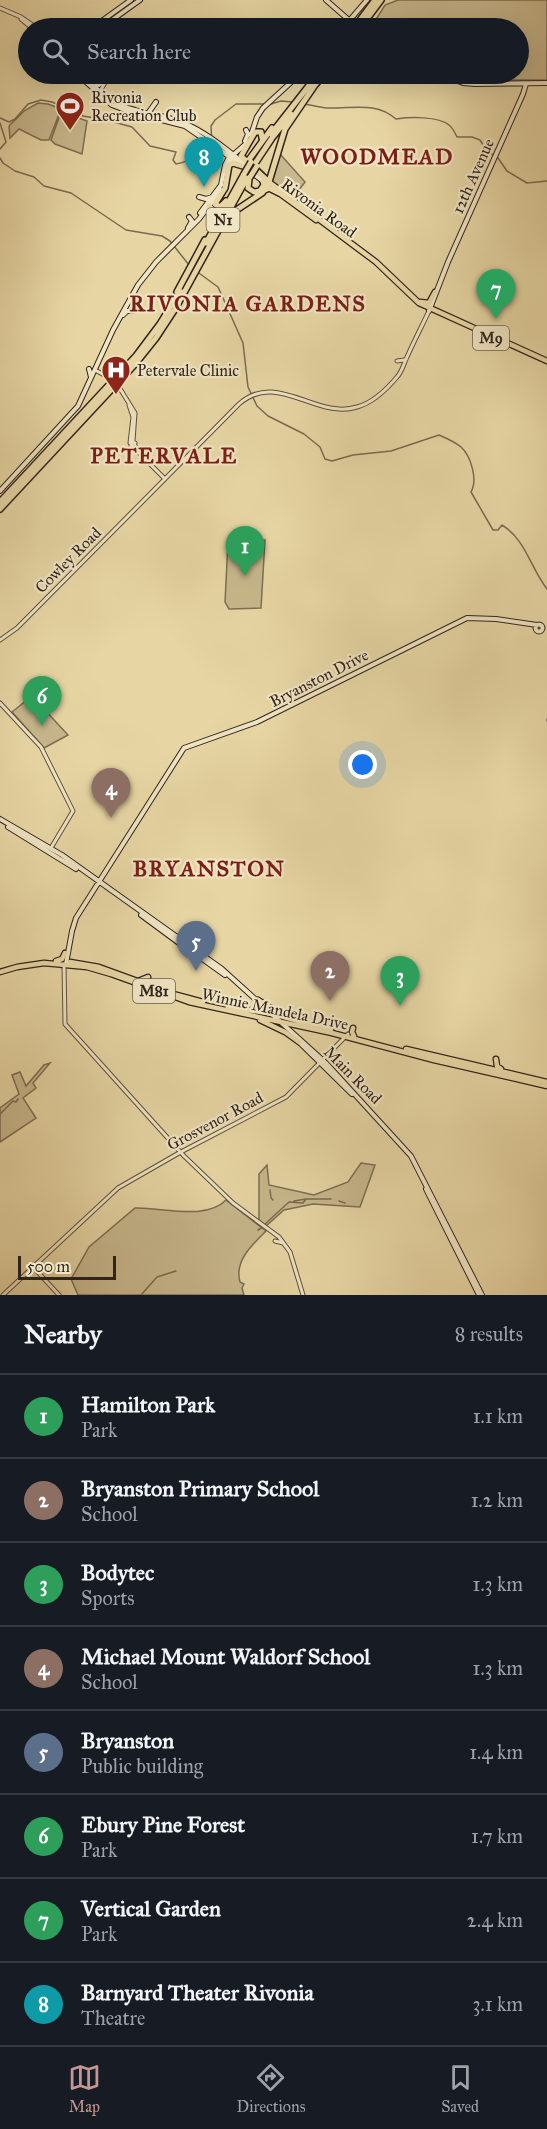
<!DOCTYPE html>
<style>
:root{--surface:#171b24;--page:#20242c;--text:#f1f3f6;--muted:#9ea1a6;--line:#363941;--accent:#c59692}
body{margin:0;font-family:"IM FELL Great Primer",serif;background:var(--page);color:var(--text)}
.scale{position:absolute;left:18px;bottom:15px;width:98px;box-sizing:border-box;padding-left:6px;border:3px solid #31241b;border-top:0;font-size:16px;line-height:21px;white-space:nowrap;color:#31241b;-webkit-text-stroke:4px #efe4c4;paint-order:stroke}
.you{position:absolute;left:363px;top:765px;width:21px;height:21px;margin:-15px;border:4px solid #fff;border-radius:50%;background:#1a73e8;box-shadow:0 0 0 9px #1a73e833}
.badge{display:grid;place-items:center;width:39px;height:39px;border-radius:50%;background:var(--accent);color:#fff;font-size:20px;font-weight:700}
.pin{position:absolute;translate:-50% -50px;filter:drop-shadow(0 2px 3px #0008)}
.pin::after{content:'';position:absolute;top:32px;width:21px;height:18px;background:inherit;clip-path:polygon(0 0,100% 0,50% 100%)}
.list{margin:0;padding:0;list-style:none}
h2{display:flex;justify-content:space-between;align-items:center;height:78px;margin:0;padding:0 24px;font-size:26px}
h2 small{font-size:20px;font-weight:400;color:var(--muted)}
.list li{display:grid;grid-template-columns:39px 1fr auto;gap:18px;align-items:center;box-sizing:border-box;height:84px;padding:0 24px;border-top:2px solid var(--line)}
.list b{display:block;font-size:22px;white-space:nowrap}
.list p{margin:0;font-size:20px;white-space:nowrap;color:var(--muted)}
.list em{font-size:20px;font-style:normal;color:var(--muted)}
.icon{flex:none;width:33px;height:33px;fill:none;stroke:currentColor;stroke-width:2;stroke-linecap:round;stroke-linejoin:round}
.map{position:relative;flex:none;width:547px;height:1295px;overflow:hidden}
.search{position:absolute;background:var(--surface);box-shadow:0 6px 24px #0002;left:18px;right:18px;top:18px;height:66px;display:flex;align-items:center;gap:15px;box-sizing:border-box;padding:0 21px;border-radius:33px;color:var(--muted);font-size:22px}
.sheet{height:750px;background:var(--surface)}
nav{display:flex;justify-content:space-around;align-items:center;box-sizing:border-box;height:84px;border-top:2px solid var(--line);background:var(--surface);font-size:16px;color:var(--muted)}
nav a{display:grid;justify-items:center;gap:3px}
nav .on{color:var(--accent)}
.map>svg:first-child{display:block}
.green{fill:#c8b88d;stroke:#7c6e54;stroke-width:1.5}
.lines{fill:none;stroke-linecap:round;stroke-linejoin:round}
.stream{stroke:#796a51;stroke-width:1.5}
.tertiary-casing{stroke:#5e503d;stroke-width:5}
.secondary-casing{stroke:#31241b;stroke-width:6}
.primary-casing{stroke:#31241b;stroke-width:7}
.motorway-casing{stroke:#31241b;stroke-width:8}
.tertiary{stroke:#efe4c4;stroke-width:3}
.secondary{stroke:#efe4c4;stroke-width:4}
.primary{stroke:#e7d6a4;stroke-width:4.5}
.motorway{stroke:#e7d6a4;stroke-width:5}
.tertiary-bridge-casing{stroke:#5e503d;stroke-width:5;stroke-linecap:butt}
.secondary-bridge-casing{stroke:#31241b;stroke-width:6;stroke-linecap:butt}
.motorway-bridge-casing{stroke:#31241b;stroke-width:8;stroke-linecap:butt}
.tertiary-bridge{stroke:#efe4c4;stroke-width:3}
.secondary-bridge{stroke:#efe4c4;stroke-width:4}
.motorway-bridge{stroke:#e7d6a4;stroke-width:5}
.labels{text-anchor:middle;dominant-baseline:central;stroke-width:4.5;stroke-linejoin:round;paint-order:stroke}
.shield{fill:#efe4c4;stroke:#6a5e4e;stroke-width:1.5}
.shield-label{font-size:15px;font-weight:bold;fill:#31241b}
.poi-label{font-size:16px;fill:#31241b;stroke:#efe4c4;text-anchor:start}
.street-label{font-size:16px;fill:#31241b;stroke:#efe4c4}
.district-label{font-size:22px;font-weight:bold;letter-spacing:1.5px;fill:#7a1f14;stroke:#efe4c4}
</style>
<div class="map">
<svg width="547" height="1295" viewBox="0 0 547 1295">
<rect width="100%" height="100%" fill="#e7d6a4"/>
<filter id="stains"><feTurbulence type="fractalNoise" baseFrequency=".00333" numOctaves="4"/><feColorMatrix values="0 0 0 0 .2 0 0 0 0 .09 0 0 0 0 .02 0 0 0 .5 -.17"/></filter>
<radialGradient id="worn" r=".72"><stop offset=".6" stop-color="#630" stop-opacity="0"/><stop offset="1" stop-color="#630" stop-opacity=".3"/></radialGradient>
<path class="green" d="M398,0H547V80H481L449,74H448H518V28H374L373,24L385,5Z
M38,103L48,104L61,109L49,140H41L19,129L10,138L9,126L24,111Z
M61,112L87,121L82,154L55,144L51,140Z
M280,154L305,182L293,198L271,181Z
M230,540H265L261,608L229,609L225,602L228,542Z
M32,696L68,735L44,748L12,712Z
M50,1063L33,1083L36,1088L23,1098L36,1118L0,1142V1108L19,1094L12,1075L20,1072L26,1086L44,1065Z
M361,1163L375,1165L360,1207L313,1204L284,1210L266,1226L259,1221V1174L267,1165L269,1185L314,1195L348,1182Z
M226,1200L266,1231C252,1245 234,1261 240,1282L244,1284L242,1288L244,1295H78L71,1279L89,1247L135,1208C161,1207 206,1221 226,1200Z"/>
<g class="lines">
<path class="stream" d="M271,104L281,101L293,102
M303,104C311,105 319,107 327,108C352,109 376,101 396,119C410,117 438,116 449,125C453,128 455,133 457,137H472L480,140L487,151L498,158L507,171L527,183L547,181
M0,118L9,122L15,119L28,104L41,100L52,102L66,108L77,110L83,116L106,120L132,127L150,146L176,152L173,160L176,164C196,161 195,150 212,144L211,126L215,120L236,104H266
M0,123L6,142L0,149
M0,158L3,163L15,171L34,177L44,186L71,193L126,230L162,236L170,241L189,265
M192,268L218,287L223,298L243,343L248,387L257,406L268,416L304,434L320,447L325,459L332,461L353,455L391,451L439,435C446,438 455,442 461,447C471,456 478,480 471,492L493,530H498L502,525C526,540 530,567 547,589
M547,719V721
M0,1114L13,1101L16,1102L18,1099
M270,1190L271,1198L273,1200
M294,1201L306,1199
M339,1201L345,1203
M265,1224L289,1202L303,1203L306,1199H331
M258,1230L263,1227
M141,1295L157,1277L176,1271"/>
<g class="tertiary-casing">
<path id="tertiary" d="M0,8L21,17L37,28
M21,19L32,28
M99,93L110,74
M397,361L404,360
M95,370L110,378
M119,387L135,413L133,441
M129,405L133,417L130,443
M132,442L135,443L134,447L131,446Z
M135,446L148,461
M133,447L165,479
M151,493L239,404C277,370 316,420 357,407C372,403 387,389 397,377C402,372 404,363 407,357C414,341 422,326 429,311
M0,640L17,628L151,493
M0,703L41,747L73,811L51,848
M64,964L65,1024L184,1156L233,1203L279,1237L290,1252L303,1295
M275,1241L283,1243
M34,1268L59,1295
M3,1295L118,1188L179,1153L286,1097L348,1034"/>
</g>
<g class="secondary-casing">
<path id="secondary" d="M326,0L350,21
M92,28L131,0
M101,28L140,0
M343,28L367,0
M77,74L112,105L130,112L185,126L240,164
M82,74C97,90 112,104 135,110C151,115 168,116 184,123C208,133 229,152 249,167
M439,74L463,83L475,84L547,83
M94,84L99,85L105,80
M96,100L100,98L103,100
M263,108L300,74
M149,112L156,102
M251,135L257,117L263,108
M245,141L248,134L246,130
M227,165L233,155L248,142
M251,172L264,182
M199,197L206,199L212,197
M200,213L221,185L225,165L229,157
M188,228L192,221L189,217
M429,311L448,262L523,94L526,84
M123,315L127,311H132
M89,369L91,377
M0,491L78,406L113,330L138,285L156,262L199,219L221,190
M535.5 628a3.5 3.5 0 1 1 7 0a3.5 3.5 0 1 1-7 0Z
M0,819L62,855L222,969L327,1064L411,1156L482,1295
M8,827L76,869
M141,915L183,946
M190,950L225,975
M66,964L72,931L76,918L184,748L257,722L467,618L496,619L537,625
M297,1040L352,1094
M426,1189L479,1295"/>
</g>
<g class="primary-casing">
<path id="primary" d="M269,182L376,262L419,303L547,361
M279,193L316,220
M420,302L429,303L435,292
M56,961L62,959L65,953
M70,962L99,967L165,991
M0,972L17,967L44,963L87,967L111,974L189,1002L332,1033L434,1060L547,1086
M138,981L148,977
M143,994L152,990
M173,994L203,1002
M258,1000L281,1014
M228,1007L273,1014L331,1030
M260,1020L285,1032L299,1042
M353,1028L352,1032L354,1036
M406,1049L547,1082
M496,1059L497,1066L501,1069"/>
</g>
<g class="motorway-casing">
<path id="motorway" d="M354,28L375,0
M360,28L381,0
M316,84L324,74
M271,134L318,74
M262,138L261,132H255L241,156L269,182
M248,161L272,128
M254,165L272,138L291,114
M249,179L248,188L254,192L260,191L264,185L263,181
M265,190L269,188L279,193
M226,201L220,207L215,204L225,188L229,165L233,163L243,166
M209,206L216,213L214,222
M222,228L238,209L262,193L268,185L285,129L317,82
M206,243L244,174
M177,292L205,240
M0,502L136,356L160,324L180,291
M0,509L136,363L156,338L175,309L248,176"/>
</g>
<use href="#tertiary" class="tertiary"/>
<use href="#secondary" class="secondary"/>
<use href="#primary" class="primary"/>
<use href="#motorway" class="motorway"/>
<g class="tertiary-bridge-casing">
<path id="tertiary-bridge" d="M110,378L119,387"/>
</g>
<g class="secondary-bridge-casing">
<path id="secondary-bridge" d="M353,24L359,28"/>
</g>
<g class="motorway-bridge-casing">
<path id="motorway-bridge" d="M244,174L251,162
M250,177L257,166"/>
</g>
<use href="#tertiary-bridge" class="tertiary-bridge"/>
<use href="#secondary-bridge" class="secondary-bridge"/>
<use href="#motorway-bridge" class="motorway-bridge"/>
</g>
<defs>
<g id="stadium-pin" transform="scale(1.5)"><path d="M0 17L-7.5 6A9.5 9.5 0 1 1 7.5 6Z" fill="#8f2418" stroke="#efe4c4"/><path d="M0-5a6.5 5 0 1 0 0 10a6.5 5 0 1 0 0-10ZM-3.5-1.8h7v3.6h-7Z" fill="#fff"/></g>
<g id="hospital-pin" transform="scale(1.5)"><path d="M0 17L-7.5 6A9.5 9.5 0 1 1 7.5 6Z" fill="#8f2418" stroke="#efe4c4"/><path d="M-5-5h3v3.5h4V-5h3V5h-3V1.5h-4V5h-3Z" fill="#fff"/></g>
</defs>
<g fill-rule="evenodd">
<use href="#stadium-pin" x="70" y="106"/>
<use href="#hospital-pin" x="116" y="370"/>
</g>
<g class="labels">
<g class="shield">
<rect x="206.5" y="208" width="33" height="24" rx="4.5"/>
<rect x="473" y="326" width="36" height="24" rx="4.5"/>
<rect x="133" y="979" width="42" height="24" rx="4.5"/>
</g>
<g class="shield-label">
<text x="223" y="220">N1</text>
<text x="491" y="338">M9</text>
<text x="154" y="991">M81</text>
</g>
<g class="poi-label">
<text x="91" y="97">Rivonia<tspan x="91" dy="18">Recreation Club</tspan></text>
<text x="137" y="370">Petervale Clinic</text>
</g>
<g class="street-label">
<text transform="translate(473 176) rotate(-66)">12th Avenue</text>
<text transform="translate(319 208) rotate(36)">Rivonia Road</text>
<text transform="translate(68 560) rotate(-45)">Cowley Road</text>
<text transform="translate(319 678) rotate(-27)">Bryanston Drive</text>
<text transform="translate(275 1009) rotate(12)">Winnie Mandela Drive</text>
<text transform="translate(353 1075) rotate(45)">Main Road</text>
<text transform="translate(215 1121) rotate(-28)">Grosvenor Road</text>
</g>
<g class="district-label">
<text x="377" y="156">WOODMEAD</text>
<text x="248" y="303">RIVONIA GARDENS</text>
<text x="164" y="455">PETERVALE</text>
<text x="209" y="868">BRYANSTON</text>
</g>
</g>
<rect width="100%" height="100%" filter="url(#stains)"/>
<rect width="100%" height="100%" fill="url(#worn)"/>
</svg>
<div class="scale">500 m</div>
<div class="you"></div>
<div class="pin badge" style="left:245px;top:576px;background:#2e9e5b">1</div>
<div class="pin badge" style="left:330px;top:1001px;background:#8d6e63">2</div>
<div class="pin badge" style="left:400px;top:1006px;background:#2e9e5b">3</div>
<div class="pin badge" style="left:111px;top:818px;background:#8d6e63">4</div>
<div class="pin badge" style="left:196px;top:971px;background:#5c6f8a">5</div>
<div class="pin badge" style="left:42px;top:726px;background:#2e9e5b">6</div>
<div class="pin badge" style="left:496px;top:319px;background:#2e9e5b">7</div>
<div class="pin badge" style="left:204px;top:187px;background:#0f9aa8">8</div>
<div class="search"><svg class="icon" aria-label="search" viewBox="0 0 24 24"><circle cx="10" cy="10" r="6"/><path d="M15 15l6 6"/></svg>Search here</div>
</div>
<section class="sheet">
<h2>Nearby<small>8 results</small></h2>
<ul class="list">
<li><span class="badge" style="background:#2e9e5b">1</span><div><b>Hamilton Park</b><p>Park</p></div><em>1.1 km</em></li>
<li><span class="badge" style="background:#8d6e63">2</span><div><b>Bryanston Primary School</b><p>School</p></div><em>1.2 km</em></li>
<li><span class="badge" style="background:#2e9e5b">3</span><div><b>Bodytec</b><p>Sports</p></div><em>1.3 km</em></li>
<li><span class="badge" style="background:#8d6e63">4</span><div><b>Michael Mount Waldorf School</b><p>School</p></div><em>1.3 km</em></li>
<li><span class="badge" style="background:#5c6f8a">5</span><div><b>Bryanston</b><p>Public building</p></div><em>1.4 km</em></li>
<li><span class="badge" style="background:#2e9e5b">6</span><div><b>Ebury Pine Forest</b><p>Park</p></div><em>1.7 km</em></li>
<li><span class="badge" style="background:#2e9e5b">7</span><div><b>Vertical Garden</b><p>Park</p></div><em>2.4 km</em></li>
<li><span class="badge" style="background:#0f9aa8">8</span><div><b>Barnyard Theater Rivonia</b><p>Theatre</p></div><em>3.1 km</em></li>
</ul>
</section>
<nav>
<a class="on"><svg class="icon" aria-label="map" viewBox="0 0 24 24"><path d="M3 6l6-2 6 2 6-2v14l-6 2-6-2-6 2zM9 4v14M15 6v14"/></svg>Map</a>
<a><svg class="icon" aria-label="directions" viewBox="0 0 24 24"><path d="M12 3l9 9-9 9-9-9zM9 14v-3h6M13 9l2 2-2 2"/></svg>Directions</a>
<a><svg class="icon" aria-label="saved" viewBox="0 0 24 24"><path d="M7 4h10v16l-5-4-5 4z"/></svg>Saved</a>
</nav>
